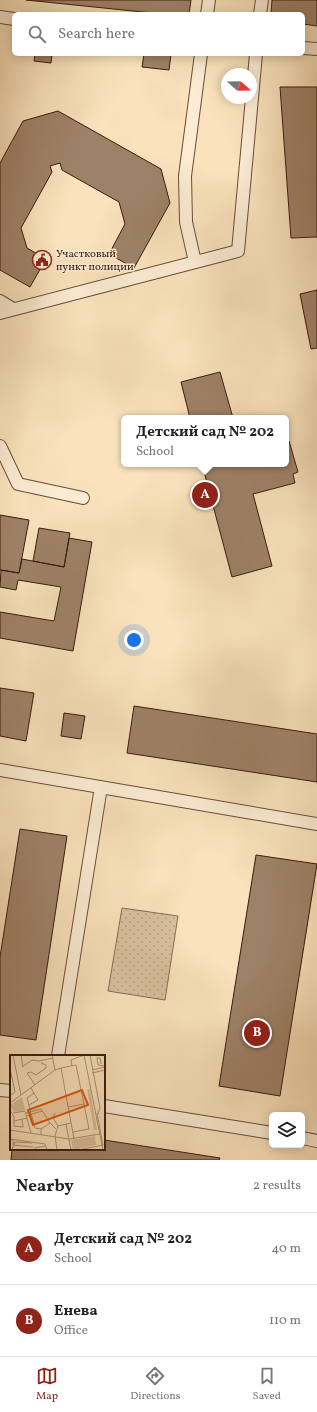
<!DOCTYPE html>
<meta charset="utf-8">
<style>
:root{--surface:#fff;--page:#f2f2f2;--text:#222;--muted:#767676;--line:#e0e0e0;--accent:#8f2418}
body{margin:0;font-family:Vollkorn,serif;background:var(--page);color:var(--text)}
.controls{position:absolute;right:12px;bottom:12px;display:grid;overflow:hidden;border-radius:6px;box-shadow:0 2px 10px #0003}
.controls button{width:36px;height:36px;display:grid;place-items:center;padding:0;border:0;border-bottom:1px solid var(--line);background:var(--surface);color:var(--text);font:20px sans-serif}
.compass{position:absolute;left:221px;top:68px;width:36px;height:36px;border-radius:50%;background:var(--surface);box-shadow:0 2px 10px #0003;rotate:110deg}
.you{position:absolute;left:134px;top:640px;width:14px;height:14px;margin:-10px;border:3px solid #fff;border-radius:50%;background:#1a73e8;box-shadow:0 0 0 6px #1a73e833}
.badge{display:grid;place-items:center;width:26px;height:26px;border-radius:50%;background:var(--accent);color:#fff;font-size:13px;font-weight:700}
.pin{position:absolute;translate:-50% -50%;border:2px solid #fff;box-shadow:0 1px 4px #0006}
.popup{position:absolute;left:121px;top:415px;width:168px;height:52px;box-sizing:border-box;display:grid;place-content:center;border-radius:6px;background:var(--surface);filter:drop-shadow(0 1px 3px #0005);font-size:13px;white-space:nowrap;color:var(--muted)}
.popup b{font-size:15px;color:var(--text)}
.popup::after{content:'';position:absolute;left:50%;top:100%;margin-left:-8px;border:8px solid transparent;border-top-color:var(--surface)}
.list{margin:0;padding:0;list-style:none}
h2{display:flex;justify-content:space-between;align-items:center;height:52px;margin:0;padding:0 16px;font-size:17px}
h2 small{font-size:13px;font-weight:400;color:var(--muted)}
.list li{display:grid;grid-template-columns:26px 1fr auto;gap:12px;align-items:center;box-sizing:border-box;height:72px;padding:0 16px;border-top:1px solid var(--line)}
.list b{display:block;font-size:15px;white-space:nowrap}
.list p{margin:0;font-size:13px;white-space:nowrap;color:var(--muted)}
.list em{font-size:13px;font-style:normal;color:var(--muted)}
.icon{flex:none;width:22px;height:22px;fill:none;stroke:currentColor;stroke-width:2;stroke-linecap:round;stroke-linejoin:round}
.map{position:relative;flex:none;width:317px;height:1160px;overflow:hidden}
.search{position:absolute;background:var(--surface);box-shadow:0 2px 10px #0003;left:12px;right:12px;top:12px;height:44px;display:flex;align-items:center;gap:10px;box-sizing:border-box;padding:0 14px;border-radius:6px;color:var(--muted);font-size:15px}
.sheet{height:196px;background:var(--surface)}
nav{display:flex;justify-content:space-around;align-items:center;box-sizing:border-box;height:56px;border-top:1px solid var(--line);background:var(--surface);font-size:11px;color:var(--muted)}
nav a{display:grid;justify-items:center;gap:2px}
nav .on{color:var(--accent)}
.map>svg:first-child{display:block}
.park{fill:url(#park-dots);stroke:#8a6d56}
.building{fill:#9e8268;stroke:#3b1a0e}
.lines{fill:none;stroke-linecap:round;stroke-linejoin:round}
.lane-casing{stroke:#6a4c3a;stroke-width:14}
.lane{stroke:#fbecd3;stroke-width:12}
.labels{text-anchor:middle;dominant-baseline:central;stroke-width:3;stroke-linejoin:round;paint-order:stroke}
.poi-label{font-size:11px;fill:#3b1a0e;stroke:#fbecd3;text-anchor:start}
.inset-road{fill:none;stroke:#ad9276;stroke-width:1}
.view{fill:#df560c;fill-opacity:0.15;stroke:#df560c;stroke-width:2}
.inset-edge{fill:none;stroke:#3b1a0e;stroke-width:2}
</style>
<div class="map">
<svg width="317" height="1160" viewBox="0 0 317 1160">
<defs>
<pattern id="park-dots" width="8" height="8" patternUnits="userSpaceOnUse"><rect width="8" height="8" fill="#d9c09e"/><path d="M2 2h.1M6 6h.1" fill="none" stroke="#bba487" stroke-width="1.8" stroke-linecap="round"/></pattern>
</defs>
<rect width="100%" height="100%" fill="#f9e2bc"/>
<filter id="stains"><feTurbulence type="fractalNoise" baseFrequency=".005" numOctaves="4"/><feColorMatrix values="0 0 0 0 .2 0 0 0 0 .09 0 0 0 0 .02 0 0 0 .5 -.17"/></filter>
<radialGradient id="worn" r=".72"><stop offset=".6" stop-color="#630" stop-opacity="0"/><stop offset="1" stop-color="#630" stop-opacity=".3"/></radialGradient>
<path class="park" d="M122,908L178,916L165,1000L108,991Z"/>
<path class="building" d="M26,0H191L189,14H162Z
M272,0H317V26L303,24V14H271Z
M35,54H52L51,63L34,61Z
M144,54H171L169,70L142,67Z
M280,87H317V237L291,238Z
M58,111L161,169L170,203L134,268L109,254L125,224L119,202L62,170L60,163L50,166L52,172L21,228L27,248L46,259L30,287L0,270V163L23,121Z
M317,290V348L311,349L300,294Z
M220,372L233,418H190L181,382Z
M289,441L298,472L293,474L295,483L253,494L272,566L232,577L202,464H286V442Z
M0,515L29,520L19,573L0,570Z
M39,528L70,533L64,567L33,561Z
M69,538L92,542L73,651L0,638V612L54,621L61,587L18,580L16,590L0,587L1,570L19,573L22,559L64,567Z
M0,688L34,693L26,741L0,736Z
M134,706L317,734V782L127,753Z
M64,713L85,716L81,739L61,736Z
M20,829L67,836L36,1040L0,1035V957Z
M256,855L317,864L280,1096L219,1086Z
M104,1140L220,1158L219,1160H11L12,1149H104Z"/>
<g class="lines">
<g class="lane-casing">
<path id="lane" d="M207,14L209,0
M260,14L262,0
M0,17L14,19
M303,48L317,49
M195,262L186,222L185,176L201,54
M0,301L13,309
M0,313L238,251L256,54
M0,446L18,484L83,498
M0,770L317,824
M58,1056L101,787
M0,1090L11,1091
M104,1106L272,1133
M302,1138L317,1141"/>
</g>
<use href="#lane" class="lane"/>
</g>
<defs>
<g id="civic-ring" transform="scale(1)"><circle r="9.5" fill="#fbecd3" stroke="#8f2418" stroke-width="1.5"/><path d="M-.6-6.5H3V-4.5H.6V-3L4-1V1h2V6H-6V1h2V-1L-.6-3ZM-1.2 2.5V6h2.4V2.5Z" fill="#8f2418"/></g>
</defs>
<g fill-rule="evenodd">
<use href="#civic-ring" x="42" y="260"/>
</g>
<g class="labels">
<g class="poi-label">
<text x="56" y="254">Участковый<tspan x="56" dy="13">пункт полиции</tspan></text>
</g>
</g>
<g transform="translate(10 1055)">
<rect width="95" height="95" fill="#f9e2bc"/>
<path d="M77,34H80L87,75H84Z" fill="#d9c09e"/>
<path d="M12,42L15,55L4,57L0,50ZM85,81L86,90L63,95L61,85Z" fill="#d9c09e"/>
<path class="inset-road" d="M3,0L11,40M11,0L13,12M42,0L45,15M74,0L93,95M80,0L90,53L88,59M91,9L90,3H87L88,10L95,11M62,11L61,5L74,0M12,12L22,5L29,6L43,3M51,13L66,10L79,74L63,77M82,15L95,12M82,18L95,15M25,30L17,18L21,17L26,20L36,13V10L31,8M0,37L1,40L5,37L0,13M24,38L17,43L25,73L31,74V79M0,48L45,15L51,13L64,84M19,50L28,45L21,33M58,52L74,49M0,55L4,62V71L13,72L12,64M3,58L15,56L21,78M16,58L31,54L40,68M45,58L43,63L48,71L45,81L47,95M87,58L93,91M16,61L32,56M4,66L17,63M56,69L61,95M48,71L61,68M31,74L40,68L46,74M0,75L59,84L90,79M0,84L35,89L37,95M3,84V90L23,92M24,93L36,91M2,95L5,87L22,88M68,95L93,90"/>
<path class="view" d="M72,35L78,50L23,70L18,55Z"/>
<rect width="95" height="95" class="inset-edge"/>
</g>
<rect width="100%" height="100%" filter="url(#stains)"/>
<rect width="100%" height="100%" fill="url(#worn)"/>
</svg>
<div class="controls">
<button><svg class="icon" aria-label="layers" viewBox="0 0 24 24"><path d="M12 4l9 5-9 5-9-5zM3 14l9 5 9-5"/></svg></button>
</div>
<svg class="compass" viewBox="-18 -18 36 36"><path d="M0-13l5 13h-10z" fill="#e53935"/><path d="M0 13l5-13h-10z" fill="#767676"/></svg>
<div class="you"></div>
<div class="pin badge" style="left:205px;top:495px">A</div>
<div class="popup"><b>Детский сад № 202</b>School</div>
<div class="pin badge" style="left:257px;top:1033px">B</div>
<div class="search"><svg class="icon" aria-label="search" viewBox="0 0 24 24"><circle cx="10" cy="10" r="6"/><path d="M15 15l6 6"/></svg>Search here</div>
</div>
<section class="sheet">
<h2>Nearby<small>2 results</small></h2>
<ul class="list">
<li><span class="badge">A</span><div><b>Детский сад № 202</b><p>School</p></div><em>40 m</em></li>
<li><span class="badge">B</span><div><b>Енева</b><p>Office</p></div><em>110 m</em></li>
</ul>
</section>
<nav>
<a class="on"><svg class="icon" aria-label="map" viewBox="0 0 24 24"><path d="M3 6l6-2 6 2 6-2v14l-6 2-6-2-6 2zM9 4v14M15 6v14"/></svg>Map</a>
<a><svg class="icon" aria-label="directions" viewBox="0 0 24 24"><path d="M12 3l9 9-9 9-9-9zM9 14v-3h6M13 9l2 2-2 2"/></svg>Directions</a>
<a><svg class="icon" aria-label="saved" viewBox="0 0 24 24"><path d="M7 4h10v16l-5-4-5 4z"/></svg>Saved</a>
</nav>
